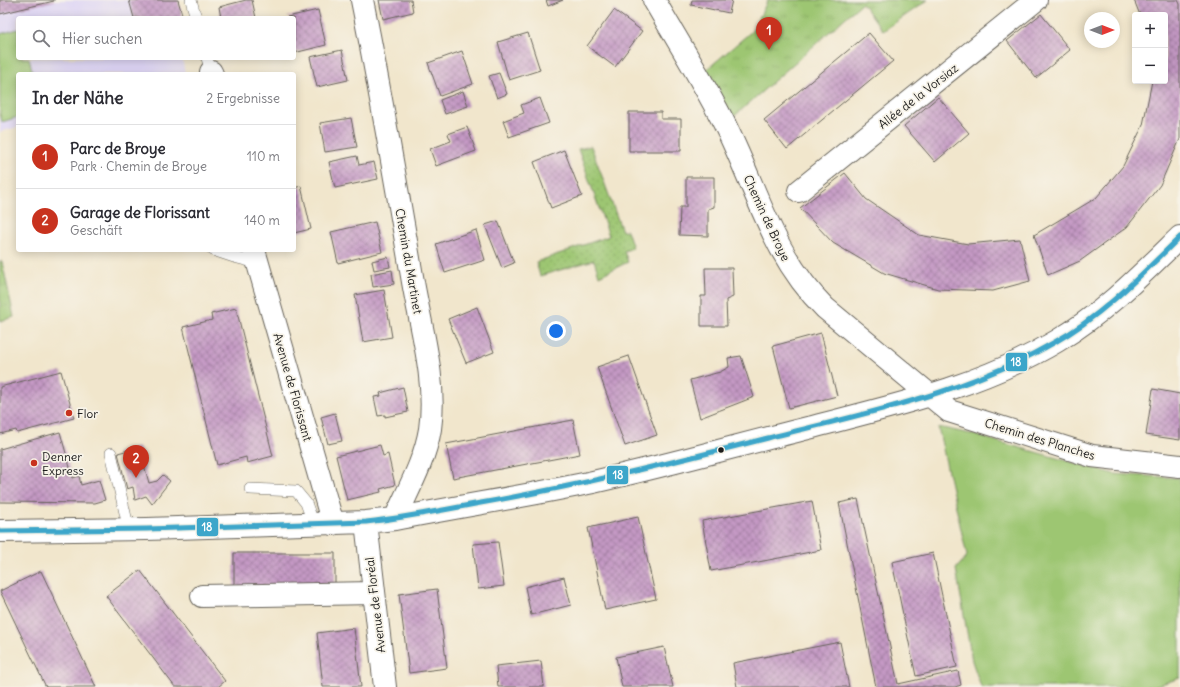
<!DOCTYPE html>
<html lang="de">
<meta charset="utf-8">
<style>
:root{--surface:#fff;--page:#f2f2f3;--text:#2b2b33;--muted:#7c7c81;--line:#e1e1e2;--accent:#c8321e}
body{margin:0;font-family:Delius,sans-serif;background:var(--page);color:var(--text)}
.controls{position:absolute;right:12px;top:12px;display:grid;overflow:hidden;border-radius:4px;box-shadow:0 2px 10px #0003}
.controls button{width:36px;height:36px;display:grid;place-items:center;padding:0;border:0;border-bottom:1px solid var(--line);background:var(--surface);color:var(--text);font:20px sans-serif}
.compass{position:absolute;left:1084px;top:12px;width:36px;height:36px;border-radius:50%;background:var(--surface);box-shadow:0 2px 10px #0003;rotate:90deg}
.you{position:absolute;left:556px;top:331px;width:14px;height:14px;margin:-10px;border:3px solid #fff;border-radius:50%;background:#1a73e8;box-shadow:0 0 0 6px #1a73e833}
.badge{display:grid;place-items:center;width:26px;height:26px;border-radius:50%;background:var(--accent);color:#fff;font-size:13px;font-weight:700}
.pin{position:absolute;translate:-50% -33px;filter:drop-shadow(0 1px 2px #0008)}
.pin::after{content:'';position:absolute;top:21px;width:14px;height:12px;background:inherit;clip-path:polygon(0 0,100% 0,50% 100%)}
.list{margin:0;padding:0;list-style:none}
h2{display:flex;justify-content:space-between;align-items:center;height:52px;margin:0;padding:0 16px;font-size:17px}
h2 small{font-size:13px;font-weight:400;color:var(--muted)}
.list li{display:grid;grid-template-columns:26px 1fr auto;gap:12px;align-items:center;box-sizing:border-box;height:64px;padding:0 16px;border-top:1px solid var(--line)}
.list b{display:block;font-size:15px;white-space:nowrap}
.list p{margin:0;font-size:13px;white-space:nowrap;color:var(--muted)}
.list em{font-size:13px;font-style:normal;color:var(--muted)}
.icon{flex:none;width:22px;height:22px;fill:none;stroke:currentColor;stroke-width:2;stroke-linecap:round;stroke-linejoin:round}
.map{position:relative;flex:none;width:1180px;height:687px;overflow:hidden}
.search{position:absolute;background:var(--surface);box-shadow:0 2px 10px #0003;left:16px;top:16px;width:280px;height:44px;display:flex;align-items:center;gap:10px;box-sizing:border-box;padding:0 14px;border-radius:4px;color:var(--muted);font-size:15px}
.panel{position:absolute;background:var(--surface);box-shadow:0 2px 10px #0003;left:16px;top:72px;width:280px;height:180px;border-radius:4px}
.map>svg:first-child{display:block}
.built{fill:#ded5f5}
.grass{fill:#9dc672;stroke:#5c7147}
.park{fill:url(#park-tufts);stroke:#5c7147}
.garden{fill:url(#garden-dots);stroke:#5c7147}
.building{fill:url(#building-cross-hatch)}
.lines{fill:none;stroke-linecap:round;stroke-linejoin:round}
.lane-casing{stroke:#67635a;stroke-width:12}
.street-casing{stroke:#67635a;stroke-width:24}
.lane{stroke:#fff;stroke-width:11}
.street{stroke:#fff;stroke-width:22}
.bus-1-casing{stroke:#f7f3e8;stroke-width:8}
.bus-1{stroke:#3ca6ca;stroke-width:5}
.poi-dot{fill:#c8321e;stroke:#f7f3e8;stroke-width:1.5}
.bus-dot{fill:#1c1c1c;stroke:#f7f3e8;stroke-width:1.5}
.labels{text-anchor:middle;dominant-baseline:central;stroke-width:3.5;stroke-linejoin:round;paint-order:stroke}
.street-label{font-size:12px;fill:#1c1c1c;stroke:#f7f3e8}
.poi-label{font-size:12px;fill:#1c1c1c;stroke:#f7f3e8;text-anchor:start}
.line-badge{stroke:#f7f3e8;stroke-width:1.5}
.badge-label{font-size:11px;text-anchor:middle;font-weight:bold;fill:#fff}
</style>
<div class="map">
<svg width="1180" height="687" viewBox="0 0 1180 687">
<defs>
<pattern id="park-tufts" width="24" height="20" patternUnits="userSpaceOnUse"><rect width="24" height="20" fill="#9dc672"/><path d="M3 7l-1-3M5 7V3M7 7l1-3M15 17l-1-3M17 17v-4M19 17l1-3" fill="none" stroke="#87aa62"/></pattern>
<pattern id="garden-dots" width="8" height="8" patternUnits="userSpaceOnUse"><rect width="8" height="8" fill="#9dc672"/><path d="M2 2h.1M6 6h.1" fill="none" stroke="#87aa62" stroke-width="1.8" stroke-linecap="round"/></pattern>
<pattern id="building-cross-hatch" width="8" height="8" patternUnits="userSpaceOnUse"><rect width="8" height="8" fill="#c499c4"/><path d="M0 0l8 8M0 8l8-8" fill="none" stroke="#9e7c9e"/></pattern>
</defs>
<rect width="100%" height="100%" fill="#f7f3e8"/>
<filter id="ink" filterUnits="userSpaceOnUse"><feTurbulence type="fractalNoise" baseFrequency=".025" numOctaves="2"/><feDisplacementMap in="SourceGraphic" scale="8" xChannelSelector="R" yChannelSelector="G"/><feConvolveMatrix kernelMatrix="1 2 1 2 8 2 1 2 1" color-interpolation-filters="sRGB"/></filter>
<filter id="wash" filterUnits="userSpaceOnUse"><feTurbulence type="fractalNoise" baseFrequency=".012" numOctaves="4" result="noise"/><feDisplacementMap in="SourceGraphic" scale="16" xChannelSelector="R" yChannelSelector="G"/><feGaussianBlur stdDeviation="0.9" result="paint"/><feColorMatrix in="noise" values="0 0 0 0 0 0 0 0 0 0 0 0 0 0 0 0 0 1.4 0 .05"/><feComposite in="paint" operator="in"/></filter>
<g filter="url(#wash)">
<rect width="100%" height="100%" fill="#f1e6cc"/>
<path class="built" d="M0,0H178L183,18H18V58H182L185,74H18V127L0,132Z"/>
<path class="grass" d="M18,29V58H29L33,74H18V117L2,122L0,114V34Z
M938,427L971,434L1114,474L1180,478V678L1152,687H981L972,661L956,569L967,556Z"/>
<path class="park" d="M768,0H928L883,31L862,3L730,120L706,70L752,31Z
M2,261L14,317L0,321V262Z"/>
<path class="garden" d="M591,146L622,231L627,230L633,248L624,251L628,262L599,276L594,260L540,276L536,262L609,236L578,149Z"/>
<g id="blocks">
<path class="building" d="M0,0H54V1L0,14Z
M129,0H178L183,18H134Z
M246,0H252L256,18H221L219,7Z
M379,0H411L413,12L383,19Z
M546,0H563L548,6Z
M692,0H732L729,13L691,5Z
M1134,0H1178L1180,4V139L1160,185L1127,227L1080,261L1048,275L1034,235L1096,198L1123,166L1143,125L1152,81H1165V15H1140Z
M318,10L326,45L294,53V18L287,17Z
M614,10L642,31L615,67L587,46Z
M1041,14L1070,50L1036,78L1007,41Z
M528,33L540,70L509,80L498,42Z
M869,33L893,61L787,149L764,120Z
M342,50L348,80L317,87L310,57Z
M462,51L473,84L440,96L428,63Z
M499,73L507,94L497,98L489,76Z
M463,91L468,106L445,114L440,100Z
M938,97L969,133L935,162L904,126Z
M540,98L549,123L509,137L503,121L524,113L521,105Z
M629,112H661V119H681V151H629Z
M351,118L357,147L325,152L320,123Z
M467,127L476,151L436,166L430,149L451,141L448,134Z
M564,150L582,196L551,208L534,162Z
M357,156L359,165L374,162L378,179L335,188L329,162Z
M845,173L866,199L919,235L968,244L1020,239L1030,281L993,291L938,289L884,273L833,243L800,208Z
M686,177H714V207L708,209V236L679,235L680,207H686Z
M301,186L311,229L294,233V188Z
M498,221L514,263L502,268L485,225Z
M375,222L382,252L338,263L331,232Z
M476,230L485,260L445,273L436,244Z
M388,257L390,267L374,270L372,261Z
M705,268H732L733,297L726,300L727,326H701V296H706Z
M392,270L394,284L373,287L371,274Z
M384,290L392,337L363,342L355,295Z
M477,307L494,352L466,363L448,319Z
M236,308L273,456L247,463L246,457L217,465L183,327L212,320L211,314Z
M821,333L837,396L789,408L773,346Z
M629,356L657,435L625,446L597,367Z
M741,356L754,397L700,418L690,380L720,372L729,367L728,358Z
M61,371L74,418L17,433L16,430L0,434V387Z
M403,387L408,412L385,417V415L378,416L374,397L381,396L380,393Z
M1153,389L1180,394V440L1146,435Z
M335,413L342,441L328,444L321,417Z
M573,420L580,454L453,478L446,444Z
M60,432L73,478L79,476L81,485L99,480L105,500L95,503L0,502V449Z
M380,445L383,456L388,454L395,485L380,489L381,492L347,500L336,456Z
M139,447L149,483L157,481L163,475L170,481L152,504L146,496L135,500L133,487L127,489L118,453Z
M858,499L898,684L958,671L961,685L955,687H876L839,503Z
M812,501L821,550L711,571L702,521Z
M638,517L656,599L605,610L588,528Z
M498,542L504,586L478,589L473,544Z
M234,553H335V587H234Z
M933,553L957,667L916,676L892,562Z
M140,570L225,681L218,687H175L106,596Z
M41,571L96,687H46L0,591Z
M564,577L571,605L531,615L525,587Z
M437,589L447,668L409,673L399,594Z
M354,628L361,687H323L317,633Z
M840,642L849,687H737L733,663Z
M664,647L673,687H622L616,657Z
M541,661L544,687H498L496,666Z"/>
</g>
</g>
<g filter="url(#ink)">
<use href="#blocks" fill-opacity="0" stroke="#67635a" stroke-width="1"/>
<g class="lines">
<g class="lane-casing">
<path id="lane" d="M191,0L196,18
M207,58L211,72
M213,250L234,257L257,263
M111,453L129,530
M250,489L296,491L306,503L314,525"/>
</g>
<g class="street-casing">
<path id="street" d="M362,0C381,94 397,188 413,282C421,328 437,382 430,429C425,460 408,490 395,519
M654,0C677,40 702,80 723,121C757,188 771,254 825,308L949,411L1092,456L1180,466
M211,72L212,74
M799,191L1036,0
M254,250L333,524
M366,522L385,687
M0,531L147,529L366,522L395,519C461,506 527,496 593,482C665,466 736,446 808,428C893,406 980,387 1057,341C1104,313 1141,275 1180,237
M202,596L374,593"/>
</g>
<use href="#lane" class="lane"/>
<use href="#street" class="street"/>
<g class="bus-1-casing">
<path id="bus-1" d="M0,531L147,529L366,522C403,518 439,511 475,504C574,487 670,463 768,438C866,413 967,393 1055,342C1103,315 1141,275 1180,237"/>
</g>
<use href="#bus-1" class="bus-1"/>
</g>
</g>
<g class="poi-dot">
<circle cx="69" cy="413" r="4"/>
<circle cx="34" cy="463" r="4"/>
</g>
<circle class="bus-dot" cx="721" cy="450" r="3.5"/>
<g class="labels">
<g class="street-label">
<text transform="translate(918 96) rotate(-38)">Allée de la Vorsiaz</text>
<text transform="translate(767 218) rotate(65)">Chemin de Broye</text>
<text transform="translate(409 261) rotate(80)">Chemin du Martinet</text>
<text transform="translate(293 387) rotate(74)">Avenue de Florissant</text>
<text transform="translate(1040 439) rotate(17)">Chemin des Planches</text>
<text transform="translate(375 605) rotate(-97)">Avenue de Floréal</text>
</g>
<g class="poi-label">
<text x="77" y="413">Flor</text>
<text x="42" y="456">Denner<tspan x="42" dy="14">Express</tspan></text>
</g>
</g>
<g class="line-badge">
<rect x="1005" y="352" width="23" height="20" rx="4" fill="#3ca6ca"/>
<rect x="606" y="465" width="23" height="20" rx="4" fill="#3ca6ca"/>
<rect x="196" y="517" width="23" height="20" rx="4" fill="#3ca6ca"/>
</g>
<g class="badge-label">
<text x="1016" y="366">18</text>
<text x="618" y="479">18</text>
<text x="207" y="531">18</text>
</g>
</svg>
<div class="controls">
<button>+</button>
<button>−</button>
</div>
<svg class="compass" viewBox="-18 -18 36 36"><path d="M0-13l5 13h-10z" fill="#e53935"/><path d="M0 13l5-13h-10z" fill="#7c7c81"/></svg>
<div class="you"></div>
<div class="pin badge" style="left:769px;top:50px">1</div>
<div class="pin badge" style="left:136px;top:478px">2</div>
<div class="search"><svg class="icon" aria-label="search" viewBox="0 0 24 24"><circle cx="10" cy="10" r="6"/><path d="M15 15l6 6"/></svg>Hier suchen</div>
<section class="panel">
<h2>In der Nähe<small>2 Ergebnisse</small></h2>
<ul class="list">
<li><span class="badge">1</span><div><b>Parc de Broye</b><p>Park · Chemin de Broye</p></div><em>110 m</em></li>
<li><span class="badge">2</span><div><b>Garage de Florissant</b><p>Geschäft</p></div><em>140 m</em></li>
</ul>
</section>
</div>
